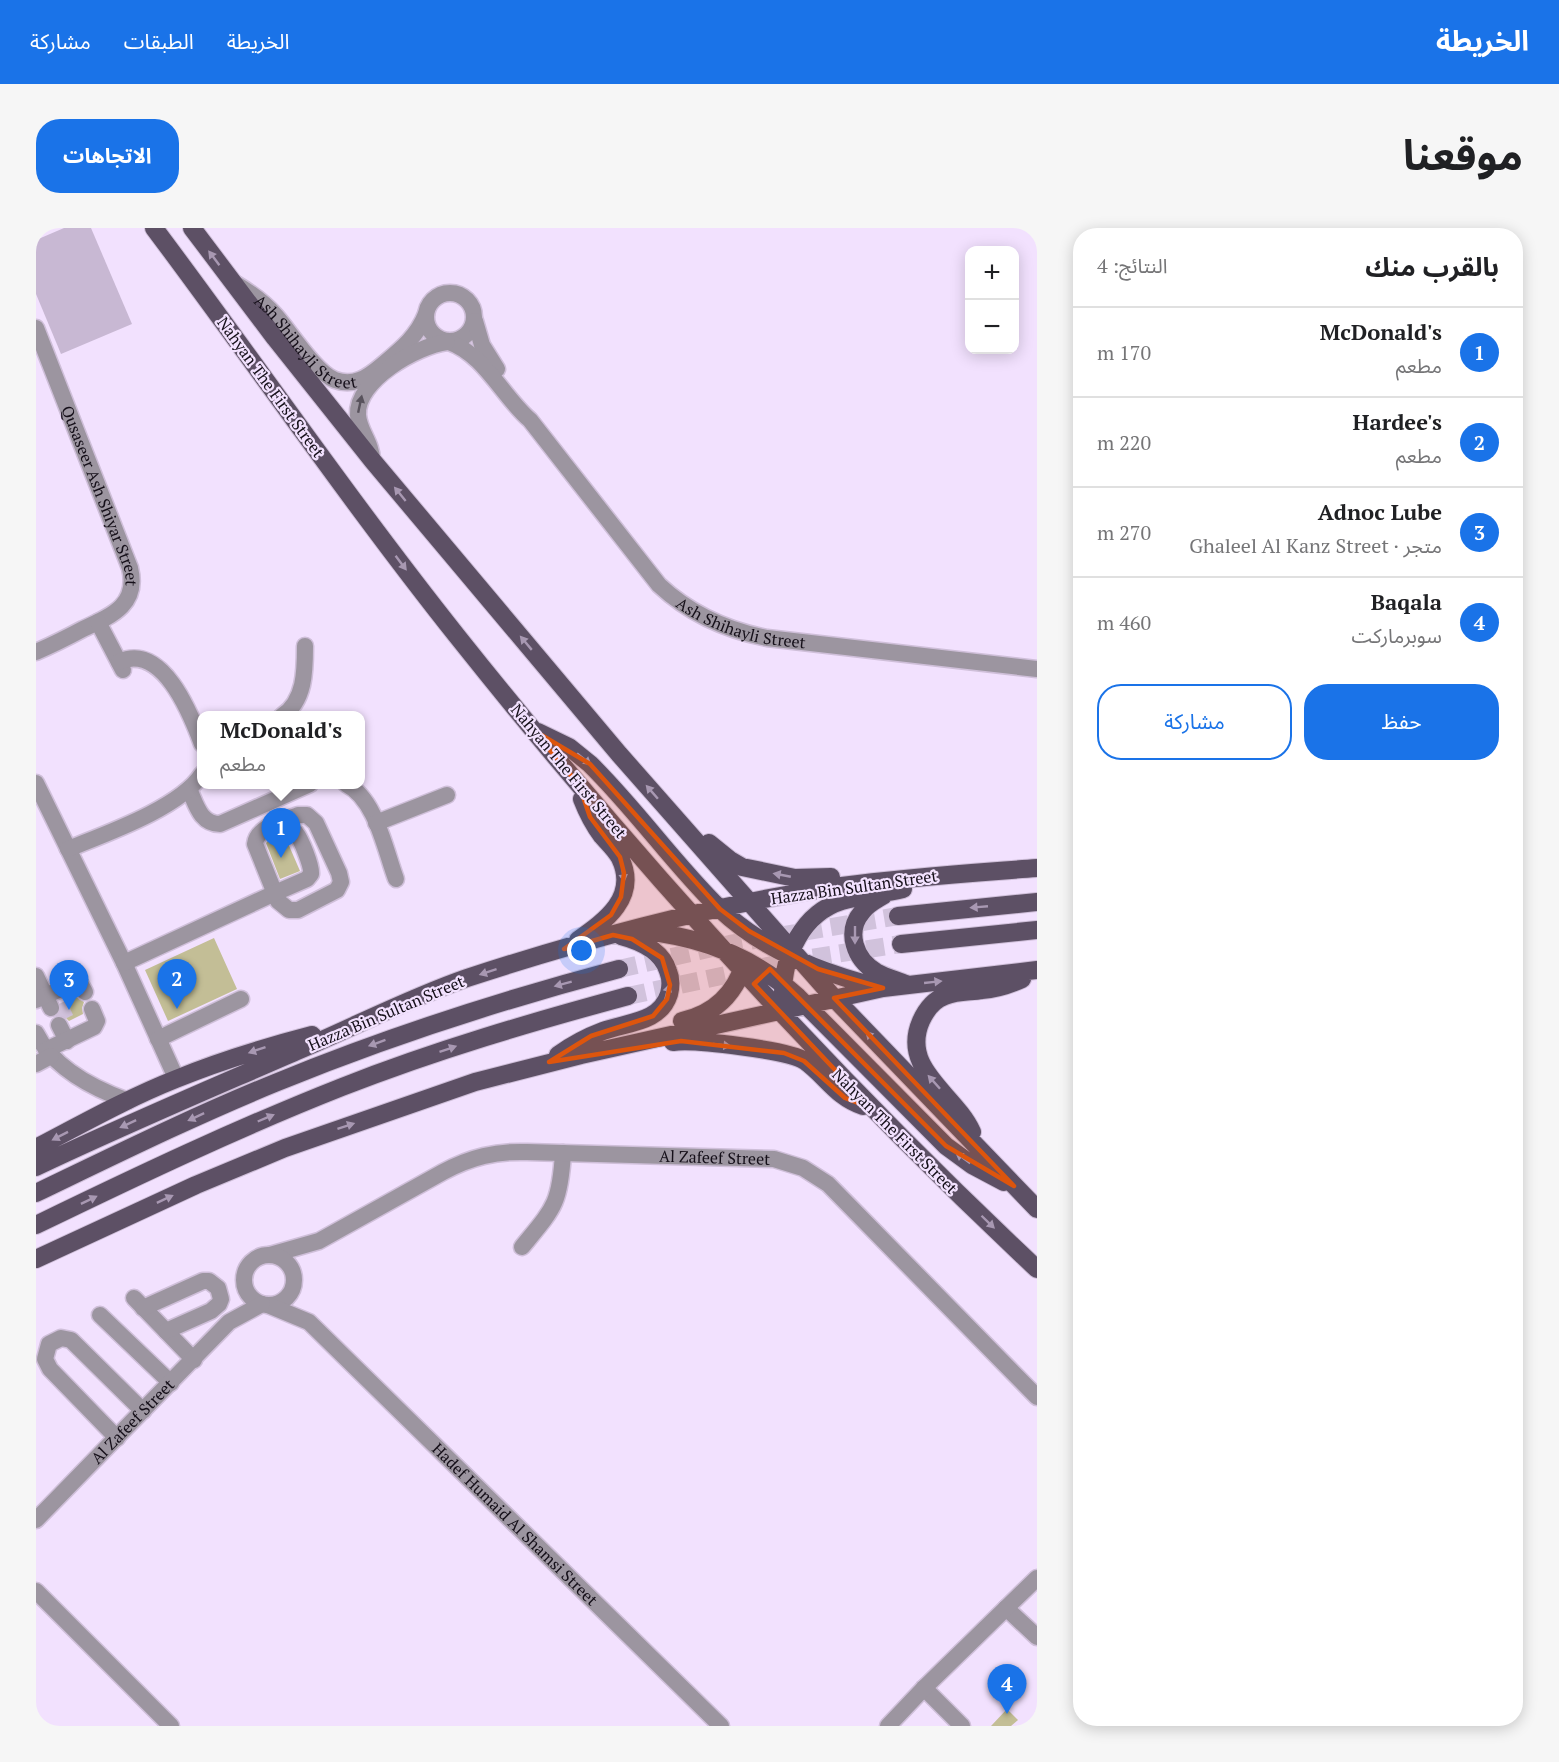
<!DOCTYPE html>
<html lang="ar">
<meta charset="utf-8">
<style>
:root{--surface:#fff;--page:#f6f6f6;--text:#202124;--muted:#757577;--line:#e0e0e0;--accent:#1a73e8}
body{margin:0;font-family:"PT Serif","Noto Sans Arabic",serif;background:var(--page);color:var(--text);direction:rtl}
.controls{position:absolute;right:18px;top:18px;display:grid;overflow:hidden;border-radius:12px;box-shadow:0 3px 15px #0003}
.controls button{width:54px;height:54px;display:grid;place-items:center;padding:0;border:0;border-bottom:2px solid var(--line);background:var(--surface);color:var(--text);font:30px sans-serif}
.you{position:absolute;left:546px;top:723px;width:21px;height:21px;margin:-15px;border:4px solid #fff;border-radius:50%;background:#1a73e8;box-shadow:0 0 0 9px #1a73e833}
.badge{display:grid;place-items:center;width:39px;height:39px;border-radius:50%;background:var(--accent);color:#fff;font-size:20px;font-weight:700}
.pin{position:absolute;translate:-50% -50px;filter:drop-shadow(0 2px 3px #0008)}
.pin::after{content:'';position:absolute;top:32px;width:21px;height:18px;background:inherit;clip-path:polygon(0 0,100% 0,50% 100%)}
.popup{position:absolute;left:161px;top:483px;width:168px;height:78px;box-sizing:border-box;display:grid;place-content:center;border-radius:12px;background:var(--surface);filter:drop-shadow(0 2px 4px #0005);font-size:20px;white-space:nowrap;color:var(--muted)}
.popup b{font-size:22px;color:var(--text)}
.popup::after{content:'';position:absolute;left:50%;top:100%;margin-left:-12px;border:12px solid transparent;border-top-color:var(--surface)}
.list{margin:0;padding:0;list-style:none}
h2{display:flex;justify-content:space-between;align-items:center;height:78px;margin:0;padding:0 24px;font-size:26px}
h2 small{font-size:20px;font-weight:400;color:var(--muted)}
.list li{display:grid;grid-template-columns:39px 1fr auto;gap:18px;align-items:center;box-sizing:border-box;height:90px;padding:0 24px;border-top:2px solid var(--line)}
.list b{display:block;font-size:22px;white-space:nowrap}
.list p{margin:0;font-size:20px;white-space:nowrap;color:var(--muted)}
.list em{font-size:20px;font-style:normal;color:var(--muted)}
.actions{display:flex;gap:12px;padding:18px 24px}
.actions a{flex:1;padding:14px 0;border:2px solid var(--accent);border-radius:24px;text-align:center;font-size:21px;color:var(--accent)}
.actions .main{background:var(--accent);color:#fff}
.map{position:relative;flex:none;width:1001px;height:1498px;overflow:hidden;direction:ltr;border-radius:24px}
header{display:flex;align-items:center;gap:36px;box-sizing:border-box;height:84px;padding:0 30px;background:var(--accent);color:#fff}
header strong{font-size:28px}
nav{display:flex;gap:33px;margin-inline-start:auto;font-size:21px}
.intro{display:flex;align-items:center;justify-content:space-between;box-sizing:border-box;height:144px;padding:0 36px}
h1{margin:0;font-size:42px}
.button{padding:15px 27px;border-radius:24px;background:var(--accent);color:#fff;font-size:21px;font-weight:700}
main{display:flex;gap:36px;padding:0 36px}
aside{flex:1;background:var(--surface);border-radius:24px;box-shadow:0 3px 15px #0003}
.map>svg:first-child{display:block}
.green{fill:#c8b8d3}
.building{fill:#c3be96}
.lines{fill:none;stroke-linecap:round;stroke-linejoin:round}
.minor-tunnel{stroke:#d1c2dc;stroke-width:16;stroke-dasharray:16 8;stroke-linecap:butt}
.major-tunnel{stroke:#d1c2dc;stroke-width:18;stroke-dasharray:18 9;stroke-linecap:butt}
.minor-casing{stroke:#cfbfd9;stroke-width:19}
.major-casing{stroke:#cfbfd9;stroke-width:20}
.minor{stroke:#9c95a0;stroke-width:16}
.major{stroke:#5d5065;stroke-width:18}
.oneway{fill:#a898b2}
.oneway2{fill:#58525c}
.marked{fill:#dd550d;fill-opacity:0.2;stroke:#dd550d;stroke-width:4.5;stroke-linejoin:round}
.labels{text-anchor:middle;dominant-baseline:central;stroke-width:4.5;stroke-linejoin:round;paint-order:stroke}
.street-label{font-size:16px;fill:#150f19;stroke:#f2e1fe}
</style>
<header>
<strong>الخريطة</strong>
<nav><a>الخريطة</a><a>الطبقات</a><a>مشاركة</a></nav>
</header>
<div class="intro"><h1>موقعنا</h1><a class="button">الاتجاهات</a></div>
<main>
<aside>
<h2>بالقرب منك<small>النتائج: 4</small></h2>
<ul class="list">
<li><span class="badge">1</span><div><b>McDonald's</b><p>مطعم</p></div><em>170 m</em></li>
<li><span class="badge">2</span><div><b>Hardee's</b><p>مطعم</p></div><em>220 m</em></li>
<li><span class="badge">3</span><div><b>Adnoc Lube</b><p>متجر · Ghaleel Al Kanz Street</p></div><em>270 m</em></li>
<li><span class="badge">4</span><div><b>Baqala</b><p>سوبرماركت</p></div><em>460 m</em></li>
</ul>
<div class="actions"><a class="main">حفظ</a><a>مشاركة</a></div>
</aside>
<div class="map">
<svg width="1001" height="1498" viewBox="0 0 1001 1498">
<rect width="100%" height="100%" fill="#f2e1fe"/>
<path class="green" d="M28,0H55L96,96L25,126L0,66V12Z"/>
<path class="building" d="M238,608L241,611L251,613L264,643L244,651L230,615Z
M178,710L201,761L132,793L109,742Z
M40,769L48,774L46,780L47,786L33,793L28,788L23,787L25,781V776Z
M971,1481L982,1492L975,1498H955Z"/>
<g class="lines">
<path class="minor-tunnel" d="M23,776L31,793"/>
<path class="major-tunnel" d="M583,741L694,716L862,688
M592,768L755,733L865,716"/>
<g class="minor-casing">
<g id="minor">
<path id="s1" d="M200,56C215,65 229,75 240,88C254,104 280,145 299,152C318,159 332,149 345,138C364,122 381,109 390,86"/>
<circle cx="414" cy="89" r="24"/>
<path d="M439,93L446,117L461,141"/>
<path id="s2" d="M0,100L94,340C103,377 75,388 47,401C32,409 16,417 0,424"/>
<path id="s3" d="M413,114C449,127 466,168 494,192L623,357C654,386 690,402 731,410L1001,441"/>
<path d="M336,232C336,215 323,203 322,187C320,152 381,118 411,114"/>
<path d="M62,394L87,442"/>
<path d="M83,434C126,414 154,484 166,516"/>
<path d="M246,488C269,473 269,443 269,418"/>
<path d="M0,555L88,735L140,850"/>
<path d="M310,556C340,571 349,622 360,651"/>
<path d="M153,561C160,576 164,596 184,596L274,556"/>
<path d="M262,587H271L280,595L303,645L305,654L301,662L262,682H253L242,673L219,616C221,598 248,593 262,587Z"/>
<path d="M340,595L411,567"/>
<path d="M32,621C69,606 144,580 166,546"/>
<path d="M88,735L239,665L271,651L275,646C276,638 265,611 260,605C256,602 250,602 246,602"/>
<path d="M0,748L15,780"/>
<path d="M0,772L36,756L45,757L49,764"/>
<path d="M23,797L31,813"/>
<path d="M0,805C17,840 56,860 92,873"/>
<path d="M122,811L205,771"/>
<path d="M10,822L58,799L61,793L56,781"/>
<path d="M0,836L15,828"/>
<path d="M486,1019C518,980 524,976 527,925"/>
<path id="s4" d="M234,1027L283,1013L407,944C435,929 460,923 491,924L738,931L767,940L792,956L1001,1169"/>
<circle cx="233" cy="1052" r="25"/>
<path d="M98,1070L158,1132"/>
<path id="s5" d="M232,1077L273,1094L685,1498"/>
<path d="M107,1080L167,1053H173L182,1060L185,1071L183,1076L175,1083L130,1103"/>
<path d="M64,1087L135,1155"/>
<path d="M81,1210L14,1141L9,1131L13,1116L25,1110L35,1112L107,1183"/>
<path id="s6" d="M0,1292L193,1094L226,1076"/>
<path d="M0,1363L135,1498"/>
<path d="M970,1380L1001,1409"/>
<path d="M888,1460L926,1498"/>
<path d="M852,1498L888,1460L1001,1350"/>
</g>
</g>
<g class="major-casing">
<path id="major" d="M118,0C220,136 316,276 421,408C600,633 791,844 1001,1041
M156,0L239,110L336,232L583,526L798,770L1001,981
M502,504L533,519L554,536C600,581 637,635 683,680C726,721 785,745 842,759
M673,615L694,632L706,639L759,650L795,649
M848,667C840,672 831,676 826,684C809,704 819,731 840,744C849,749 860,752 870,756
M862,688L1001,674
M608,703C666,709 719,730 762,769L910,918L936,937L968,954
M542,712C569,693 603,669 584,630C579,621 572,615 566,608C557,596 551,584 546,571
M865,716L1001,702
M747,766C747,727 767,685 806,673C826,667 847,666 867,661
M646,793C679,786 699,766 709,734
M637,814C658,811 753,822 769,833C791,849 800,869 827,878
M522,827C536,817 551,809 567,803C591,794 624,795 633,766C635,758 635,750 632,743C626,723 604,713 585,708
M936,904C919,866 864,841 885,793C890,782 897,772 909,768C921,763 934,764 946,762C960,761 973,757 986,751
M0,920C46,896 92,870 140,851C184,833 230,819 276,807
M0,939C86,898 174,861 261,823C318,799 373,770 431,750C553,710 679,676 806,658C871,649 936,645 1001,640
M0,965C79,927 158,888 239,855C351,809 466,772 583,741
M0,997C101,948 202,900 306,859C400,822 496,794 592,768
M0,1031L160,957L249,920L439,854L545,827L847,760L1001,742"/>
</g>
<use href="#minor" class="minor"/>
<use href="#major" class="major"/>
</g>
<defs><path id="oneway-solid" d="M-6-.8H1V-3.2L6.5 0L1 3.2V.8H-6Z" transform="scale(1.5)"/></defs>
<g class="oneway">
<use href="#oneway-solid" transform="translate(178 30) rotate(-127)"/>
<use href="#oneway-solid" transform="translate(364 266) rotate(-129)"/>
<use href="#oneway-solid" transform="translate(365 335) rotate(53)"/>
<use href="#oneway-solid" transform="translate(490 415) rotate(-130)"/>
<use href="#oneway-solid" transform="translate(548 531) rotate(39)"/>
<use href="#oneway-solid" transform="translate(616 564) rotate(-131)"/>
<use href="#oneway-solid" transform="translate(587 645) rotate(83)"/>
<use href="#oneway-solid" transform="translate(746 647) rotate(-169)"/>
<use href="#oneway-solid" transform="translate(943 679) rotate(175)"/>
<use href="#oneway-solid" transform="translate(819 707) rotate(90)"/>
<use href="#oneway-solid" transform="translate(452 744) rotate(162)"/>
<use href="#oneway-solid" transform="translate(897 754) rotate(-6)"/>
<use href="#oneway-solid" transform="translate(527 756) rotate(165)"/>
<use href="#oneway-solid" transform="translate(631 765) rotate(-75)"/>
<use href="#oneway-solid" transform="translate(836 810) rotate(-134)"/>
<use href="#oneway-solid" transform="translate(341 815) rotate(160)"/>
<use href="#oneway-solid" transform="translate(686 817) rotate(7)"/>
<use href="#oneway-solid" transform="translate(412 821) rotate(-19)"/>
<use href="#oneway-solid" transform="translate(221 822) rotate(161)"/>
<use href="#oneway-solid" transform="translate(898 854) rotate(-132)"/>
<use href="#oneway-solid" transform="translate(160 889) rotate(155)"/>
<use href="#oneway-solid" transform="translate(230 890) rotate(-23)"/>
<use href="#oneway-solid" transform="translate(92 896) rotate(155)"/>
<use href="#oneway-solid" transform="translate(310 898) rotate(-18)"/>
<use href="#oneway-solid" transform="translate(24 908) rotate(153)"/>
<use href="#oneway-solid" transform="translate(927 930) rotate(-144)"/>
<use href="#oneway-solid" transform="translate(129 971) rotate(-25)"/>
<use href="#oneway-solid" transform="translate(53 972) rotate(-26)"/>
<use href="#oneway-solid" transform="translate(952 994) rotate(44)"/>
</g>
<use class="oneway2" href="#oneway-solid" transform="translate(324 176) rotate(-78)"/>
<path class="marked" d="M497,502L554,536L684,681L713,703L782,741L847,760L798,770L978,958L910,918L734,741L718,756L835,880L809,870L768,833L748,825L645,813L513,834L555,808L617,788L631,771L634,757L626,730L596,711L577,707L528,721L575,687L585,669L588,645L584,629L554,589L543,557Z"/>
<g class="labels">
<g class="street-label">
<text stroke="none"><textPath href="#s1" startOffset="93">Ash Shihayli Street</textPath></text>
<text transform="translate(235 159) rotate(54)">Nahyan The First Street</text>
<text stroke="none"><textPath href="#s2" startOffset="180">Qusaseer Ash Shiyar Street</textPath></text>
<text stroke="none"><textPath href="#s3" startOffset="416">Ash Shihayli Street</textPath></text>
<text transform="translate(533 543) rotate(50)">Nahyan The First Street</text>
<text transform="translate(818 659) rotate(-8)">Hazza Bin Sultan Street</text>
<text transform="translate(350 785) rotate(-23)">Hazza Bin Sultan Street</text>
<text transform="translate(859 903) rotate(45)">Nahyan The First Street</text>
<text stroke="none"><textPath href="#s4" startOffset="468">Al Zafeef Street</textPath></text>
<text stroke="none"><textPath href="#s6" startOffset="138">Al Zafeef Street</textPath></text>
<text stroke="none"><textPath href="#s5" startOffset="333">Hadef Humaid Al Shamsi Street</textPath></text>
</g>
</g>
</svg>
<div class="controls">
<button>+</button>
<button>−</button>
</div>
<div class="you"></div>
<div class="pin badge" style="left:245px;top:630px">1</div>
<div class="popup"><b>McDonald's</b>مطعم</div>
<div class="pin badge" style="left:141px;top:781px">2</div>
<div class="pin badge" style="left:33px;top:782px">3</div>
<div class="pin badge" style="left:971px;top:1486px">4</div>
</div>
</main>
